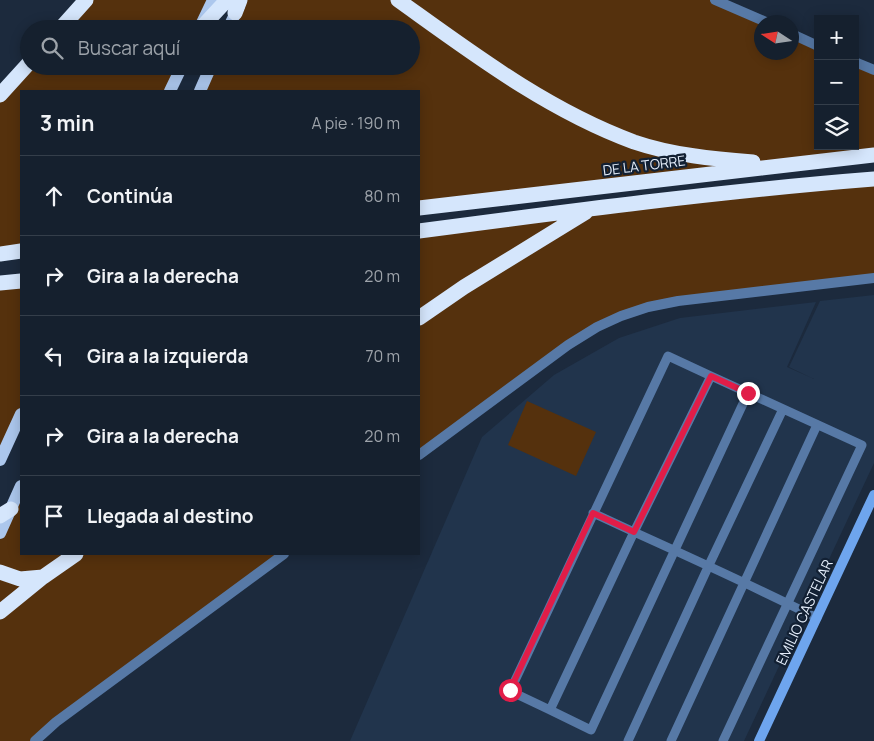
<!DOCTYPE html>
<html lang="es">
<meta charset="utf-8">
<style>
:root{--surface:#15202e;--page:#222d3a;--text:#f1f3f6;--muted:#9da3aa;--line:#343e4a}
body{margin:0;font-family:Manrope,sans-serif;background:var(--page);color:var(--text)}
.controls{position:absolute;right:15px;top:15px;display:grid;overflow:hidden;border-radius:0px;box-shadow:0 2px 12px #0003}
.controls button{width:45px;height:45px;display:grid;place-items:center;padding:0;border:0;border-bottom:1px solid var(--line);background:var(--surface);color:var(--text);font:25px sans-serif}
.compass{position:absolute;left:754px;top:15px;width:45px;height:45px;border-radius:50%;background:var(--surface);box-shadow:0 2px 12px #0003;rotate:282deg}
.stop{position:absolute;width:15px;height:15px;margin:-11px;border:4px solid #e11d48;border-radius:50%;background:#fff}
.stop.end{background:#e11d48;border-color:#fff;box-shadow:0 1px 5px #0008}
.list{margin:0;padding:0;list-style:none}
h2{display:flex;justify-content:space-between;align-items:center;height:65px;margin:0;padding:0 20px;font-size:21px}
h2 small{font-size:16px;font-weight:400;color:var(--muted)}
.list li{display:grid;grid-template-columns:32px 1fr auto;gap:15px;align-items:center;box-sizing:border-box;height:80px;padding:0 20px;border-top:1px solid var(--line)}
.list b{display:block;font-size:19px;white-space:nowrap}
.list em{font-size:16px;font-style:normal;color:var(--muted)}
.icon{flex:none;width:28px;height:28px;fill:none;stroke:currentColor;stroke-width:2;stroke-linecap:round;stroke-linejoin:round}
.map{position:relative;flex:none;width:874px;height:741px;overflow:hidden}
.search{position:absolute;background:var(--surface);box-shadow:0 2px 12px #0003;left:20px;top:20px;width:400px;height:55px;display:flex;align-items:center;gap:12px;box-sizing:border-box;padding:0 18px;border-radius:28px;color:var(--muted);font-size:19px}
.panel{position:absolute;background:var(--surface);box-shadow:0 2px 12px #0003;left:20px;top:90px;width:400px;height:465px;border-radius:0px}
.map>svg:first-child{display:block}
.built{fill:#21344c}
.green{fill:#55310d}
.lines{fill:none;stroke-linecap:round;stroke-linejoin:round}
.lane{stroke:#5779a6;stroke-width:9}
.street{stroke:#5779a6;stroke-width:10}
.secondary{stroke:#6ea5ee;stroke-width:10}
.primary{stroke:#acc7ed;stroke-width:12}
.highway{stroke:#d5e6fc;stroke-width:15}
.route{stroke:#e11d48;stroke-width:6}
.labels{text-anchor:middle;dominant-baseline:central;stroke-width:4.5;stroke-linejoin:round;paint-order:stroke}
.street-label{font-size:14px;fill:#e4edfa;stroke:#122033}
</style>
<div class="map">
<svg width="874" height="741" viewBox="0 0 874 741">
<rect width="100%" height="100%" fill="#1c2a3d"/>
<path class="built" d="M874,295V463L744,741H350L482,437L554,375L619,338L680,318L816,302L787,367L814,379L789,367L820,301Z"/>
<path class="green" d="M86,0H213L199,29H60Z
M242,0H715L762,22V52H792V34L818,46V146H855V62L874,70V155L419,208V91H199L210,66H411V29H228Z
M29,66H181L169,91H21V251L0,254V95Z
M874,179V278L678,301L597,327L419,455V231Z
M21,280V407L0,456V283Z
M527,401L596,432L576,476L508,445Z
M21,485V554H284L35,741H0V533Z"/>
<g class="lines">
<path class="lane" d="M593,513L634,532L550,710L591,730L748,393
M550,710L510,691L668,356L711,376
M628,741L709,565L783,409
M671,741L817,425
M723,741L862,445L711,376L634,532C696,560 757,588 817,618"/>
<path class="street" d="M715,0L766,22
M792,34L818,46
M855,62L874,70
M419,455L568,345L597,327L621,316L648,307L678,301L874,278
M35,741L56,722L284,554"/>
<path class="secondary" d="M759,741L874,495"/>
<path class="primary" d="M201,25L213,0
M228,29L239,6
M170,91L182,66
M200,91L211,66
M0,460L21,414
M0,533L21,486"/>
<path class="highway" d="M398,0C472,53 547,110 634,142C672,155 714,159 753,162
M235,13L240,0
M60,29L86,0
M200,29L227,0
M0,95L29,63
M419,208L874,155
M419,231C570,211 722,191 874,179
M0,254L21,251
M0,283L21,281
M419,318L464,287L586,212
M0,516L11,509
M0,572L20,579L43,577
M0,612L43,577L76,554"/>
</g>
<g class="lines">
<path class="route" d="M510,690L593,513L634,532L711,376L748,393"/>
</g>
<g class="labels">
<g class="street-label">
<text transform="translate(644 165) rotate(-7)">DE LA TORRE</text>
<text transform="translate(804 612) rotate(-65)">EMILIO CASTELAR</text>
</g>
</g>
</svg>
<div class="controls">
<button>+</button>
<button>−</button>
<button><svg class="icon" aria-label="layers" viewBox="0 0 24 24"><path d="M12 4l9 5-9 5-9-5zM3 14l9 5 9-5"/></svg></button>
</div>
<svg class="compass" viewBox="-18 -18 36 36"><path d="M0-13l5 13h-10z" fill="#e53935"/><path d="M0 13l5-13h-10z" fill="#9da3aa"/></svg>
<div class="stop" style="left:510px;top:690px"></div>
<div class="stop end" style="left:748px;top:393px"></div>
<div class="search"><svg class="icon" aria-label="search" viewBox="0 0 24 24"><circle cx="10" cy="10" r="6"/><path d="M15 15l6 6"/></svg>Buscar aquí</div>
<section class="panel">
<h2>3 min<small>A pie · 190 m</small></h2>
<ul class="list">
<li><svg class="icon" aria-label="ahead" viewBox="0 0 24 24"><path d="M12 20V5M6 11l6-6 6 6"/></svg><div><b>Continúa</b></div><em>80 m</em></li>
<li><svg class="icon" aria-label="right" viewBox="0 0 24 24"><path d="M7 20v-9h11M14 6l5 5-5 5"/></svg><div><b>Gira a la derecha</b></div><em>20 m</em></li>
<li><svg class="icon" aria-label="left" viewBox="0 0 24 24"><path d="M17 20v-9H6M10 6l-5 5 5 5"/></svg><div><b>Gira a la izquierda</b></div><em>70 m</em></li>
<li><svg class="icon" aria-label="right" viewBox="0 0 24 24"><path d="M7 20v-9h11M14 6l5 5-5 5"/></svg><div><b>Gira a la derecha</b></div><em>20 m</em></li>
<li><svg class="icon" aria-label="arrive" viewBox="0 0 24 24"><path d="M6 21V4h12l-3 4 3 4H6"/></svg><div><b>Llegada al destino</b></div></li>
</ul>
</section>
</div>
